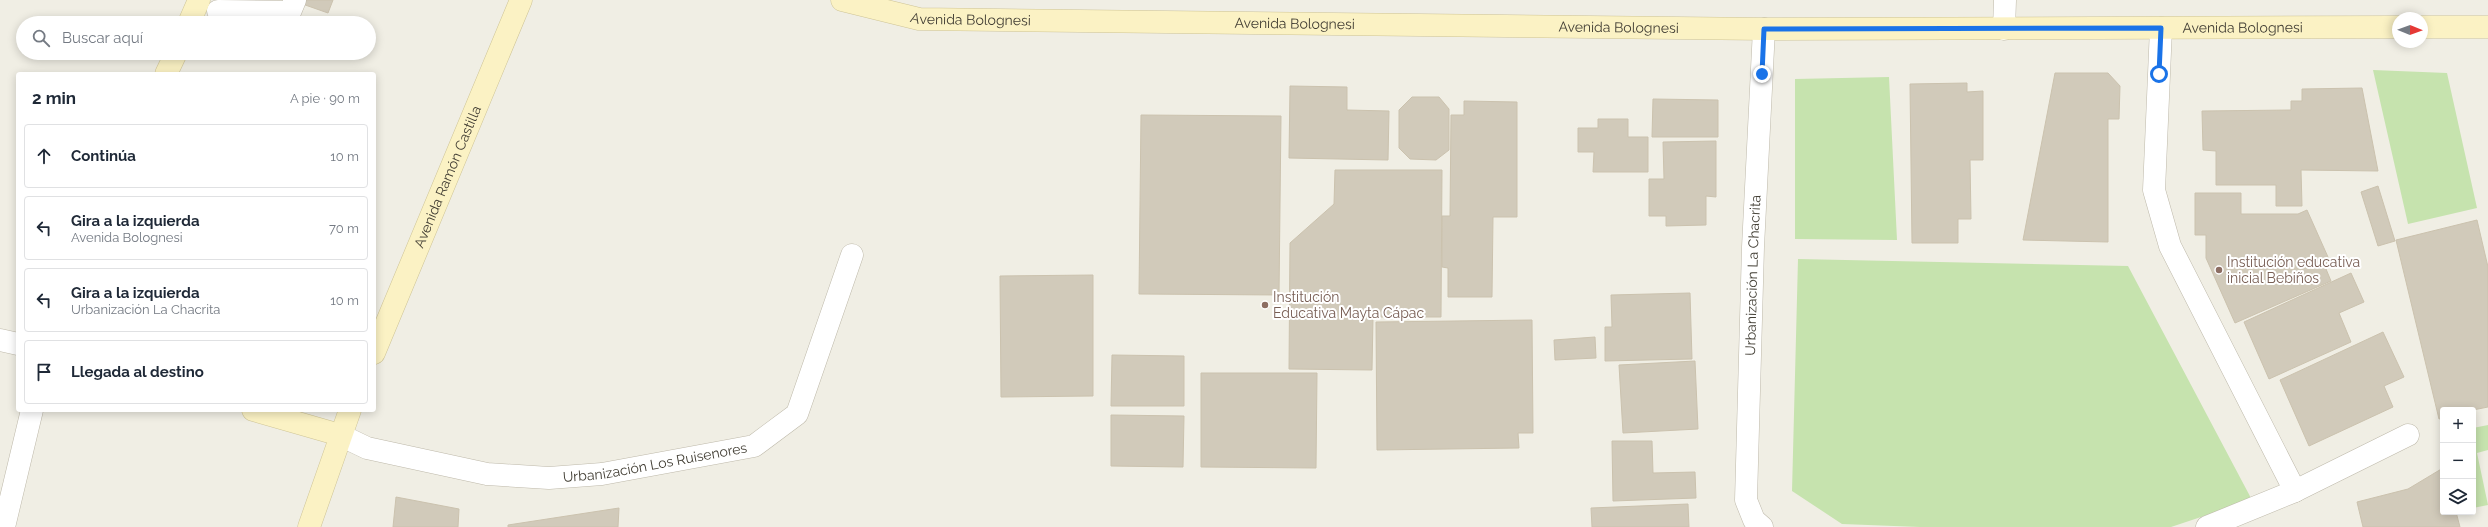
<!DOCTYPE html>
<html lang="es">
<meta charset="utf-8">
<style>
:root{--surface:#fff;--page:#f2f2f3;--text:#1f2937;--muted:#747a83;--line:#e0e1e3}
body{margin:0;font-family:Raleway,sans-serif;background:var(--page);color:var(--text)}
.controls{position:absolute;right:12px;bottom:12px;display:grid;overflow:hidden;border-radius:4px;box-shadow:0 2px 10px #0003}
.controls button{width:36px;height:36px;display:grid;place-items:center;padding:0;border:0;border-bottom:1px solid var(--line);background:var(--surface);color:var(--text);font:20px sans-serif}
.compass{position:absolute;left:2392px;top:12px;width:36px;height:36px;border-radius:50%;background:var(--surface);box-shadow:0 2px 10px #0003;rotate:91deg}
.stop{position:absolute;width:12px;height:12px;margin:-9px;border:3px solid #1a73e8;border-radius:50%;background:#fff}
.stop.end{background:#1a73e8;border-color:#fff;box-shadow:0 1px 4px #0008}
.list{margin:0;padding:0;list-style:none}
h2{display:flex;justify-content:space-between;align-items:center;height:52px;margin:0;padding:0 16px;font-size:17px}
h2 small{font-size:13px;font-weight:400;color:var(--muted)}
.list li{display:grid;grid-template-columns:26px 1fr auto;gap:12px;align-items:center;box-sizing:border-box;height:64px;margin:0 8px 8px;padding:0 8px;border:1px solid var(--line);border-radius:4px}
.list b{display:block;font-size:15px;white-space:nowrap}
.list p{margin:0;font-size:13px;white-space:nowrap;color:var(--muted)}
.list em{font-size:13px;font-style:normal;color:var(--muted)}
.icon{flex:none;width:22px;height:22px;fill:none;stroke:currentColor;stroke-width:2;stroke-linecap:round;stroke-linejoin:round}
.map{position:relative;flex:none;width:2488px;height:527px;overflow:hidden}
.search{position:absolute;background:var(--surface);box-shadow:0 2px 10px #0003;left:16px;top:16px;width:360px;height:44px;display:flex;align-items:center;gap:10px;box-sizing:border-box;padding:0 14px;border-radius:22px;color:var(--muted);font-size:15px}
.panel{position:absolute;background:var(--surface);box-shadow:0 2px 10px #0003;left:16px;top:72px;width:360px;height:340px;border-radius:4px}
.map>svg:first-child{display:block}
.green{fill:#c6e3ae}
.building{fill:#d1caba;stroke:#cbc2ae}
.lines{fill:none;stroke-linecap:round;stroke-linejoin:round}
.lane-casing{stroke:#beb9aa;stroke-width:23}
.street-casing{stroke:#beb9aa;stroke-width:23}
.secondary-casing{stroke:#cec496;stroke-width:23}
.lane{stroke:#fff;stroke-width:22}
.street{stroke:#fff;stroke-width:22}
.secondary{stroke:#fbf2c4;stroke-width:22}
.route{stroke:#1a73e8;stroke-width:5}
.education-dot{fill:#8d6e63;stroke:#fff;stroke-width:1.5}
.labels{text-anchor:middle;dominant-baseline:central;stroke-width:4;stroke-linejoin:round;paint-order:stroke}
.street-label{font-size:14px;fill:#423e34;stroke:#fff}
.education-label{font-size:14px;fill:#785e54;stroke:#fff;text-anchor:start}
</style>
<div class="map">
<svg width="2488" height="527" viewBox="0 0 2488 527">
<rect width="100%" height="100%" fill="#f0eee4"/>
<path class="green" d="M2373,70L2447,73L2477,208L2408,224Z
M1889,77L1897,240L1795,239V79Z
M1798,259L2128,266L2252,500L2171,527H1920L1842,524L1792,491Z
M2488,425V450L2477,453L2488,505L2473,508V428Z"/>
<path class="building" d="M291,0H333L328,13Z
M2055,73H2108L2120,86L2119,119H2108V242L2023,240Z
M1967,83V92L1983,91V160H1970L1971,219H1958V243H1912L1910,84Z
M1290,86L1347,87V110L1389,111L1388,160L1289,158Z
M2362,88L2378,171L2301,170L2302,206H2276V185H2216V151L2203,150L2202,111L2291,110V101H2302V89Z
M1412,97H1439L1449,109V150L1436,160L1410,159L1399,148V110Z
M1653,99L1718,100V137H1652Z
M1464,101L1517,102V217H1493L1492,297H1448V268L1442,267V216H1450L1451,115H1464Z
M1141,115L1281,116L1279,295L1139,294Z
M1598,119H1628V137H1648V172H1593L1594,152H1578V128H1598Z
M1716,141V197L1706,196V225L1666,226V216H1649V179H1664L1663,142Z
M1335,170H1442L1441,317H1373L1372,370L1289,369L1290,243L1334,204Z
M2378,186L2395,241L2378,246L2361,192Z
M2195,193H2241V214H2298L2307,210L2332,266L2326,269L2331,281L2235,323L2206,258V235H2195Z
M2477,220L2488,267V407L2473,410H2443V418L2439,419L2396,240Z
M2351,273L2364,302L2339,313L2351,342L2269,379L2244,322Z
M1093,275V396L1001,397L1000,276Z
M1690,293L1692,359L1605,361V327H1612L1611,295Z
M1532,320L1533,433H1518L1519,448L1377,450L1376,322Z
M2383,332L2404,377L2384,386L2393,407L2309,446L2280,380Z
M1595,337L1596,358L1555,360L1554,340Z
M1112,355L1184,356V406H1111Z
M1695,361L1698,429L1623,433L1619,365Z
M1201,373H1317L1316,468L1201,467Z
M1111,415L1184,416L1183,467L1111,466Z
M1612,441H1652L1653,473L1695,472L1696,498L1613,501Z
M2443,468V512H2456L2460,527H2363L2357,502L2408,489Z
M396,497L459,509L458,527H393Z
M1688,504L1689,527H1592L1591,508Z
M619,508L618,527H508V525Z"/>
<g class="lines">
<g class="lane-casing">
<path id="lane" d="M218,11L290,12L295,0
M4,527L32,410"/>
</g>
<g class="street-casing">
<g id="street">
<path d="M2161,28L2154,190L2170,246L2295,491"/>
<path d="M2004,29L2005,0"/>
<path d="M0,340L18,344"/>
<path id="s1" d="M340,435L367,448L487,474L549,478L602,474L754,446L797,414L852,255"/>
<path id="s2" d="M1762,527L1754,520L1746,500L1753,247L1764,29"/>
<path d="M2207,527L2295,491L2408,435"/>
</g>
</g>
<g class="secondary-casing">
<g id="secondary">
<path id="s3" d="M842,0L919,19L1764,29L2398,27"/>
<path d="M189,23L199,0"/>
<path d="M2422,27H2488"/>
<path d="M166,74L176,53"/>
<path id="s4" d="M374,353L521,0"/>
<path d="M253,410L340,435"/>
<path d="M309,527L350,410"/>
</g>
</g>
<use href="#lane" class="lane"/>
<use href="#street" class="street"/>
<use href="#secondary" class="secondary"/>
</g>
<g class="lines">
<path class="route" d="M1762,74L1764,29L2161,28L2159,74"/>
</g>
<g class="education-dot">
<circle cx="2219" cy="270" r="4"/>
<circle cx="1265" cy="305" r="4"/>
</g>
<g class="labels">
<g class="street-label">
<text stroke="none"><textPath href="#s3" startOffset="131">Avenida Bolognesi</textPath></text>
<text stroke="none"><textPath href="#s3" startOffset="455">Avenida Bolognesi</textPath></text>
<text stroke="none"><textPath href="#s3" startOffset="779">Avenida Bolognesi</textPath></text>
<text stroke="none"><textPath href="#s3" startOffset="1403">Avenida Bolognesi</textPath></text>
<text stroke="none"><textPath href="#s4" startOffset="191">Avenida Ramón Castilla</textPath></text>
<text stroke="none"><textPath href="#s2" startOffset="257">Urbanización La Chacrita</textPath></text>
<text stroke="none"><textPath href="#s1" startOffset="322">Urbanización Los Ruisenores</textPath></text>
</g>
<g class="education-label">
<text x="2227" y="262">Institución educativa<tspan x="2227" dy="16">inicial Bebiños</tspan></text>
<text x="1273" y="297">Institución<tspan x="1273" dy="16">Educativa Mayta Cápac</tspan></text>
</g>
</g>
</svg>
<div class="controls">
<button>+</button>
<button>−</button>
<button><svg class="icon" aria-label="layers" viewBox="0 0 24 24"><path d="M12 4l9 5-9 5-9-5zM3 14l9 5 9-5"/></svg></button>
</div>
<svg class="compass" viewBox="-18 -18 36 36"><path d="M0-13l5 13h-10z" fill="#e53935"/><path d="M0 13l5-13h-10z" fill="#747a83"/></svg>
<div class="stop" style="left:2159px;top:74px"></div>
<div class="stop end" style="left:1762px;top:74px"></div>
<div class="search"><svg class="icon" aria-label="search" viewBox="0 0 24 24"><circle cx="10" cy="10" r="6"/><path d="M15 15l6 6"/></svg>Buscar aquí</div>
<section class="panel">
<h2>2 min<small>A pie · 90 m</small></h2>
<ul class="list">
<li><svg class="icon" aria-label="ahead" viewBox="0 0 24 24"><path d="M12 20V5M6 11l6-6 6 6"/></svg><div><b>Continúa</b></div><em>10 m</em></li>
<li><svg class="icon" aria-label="left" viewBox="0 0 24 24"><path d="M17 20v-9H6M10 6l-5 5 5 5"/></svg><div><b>Gira a la izquierda</b><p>Avenida Bolognesi</p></div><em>70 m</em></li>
<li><svg class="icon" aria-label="left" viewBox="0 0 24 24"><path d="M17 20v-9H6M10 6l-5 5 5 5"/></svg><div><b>Gira a la izquierda</b><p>Urbanización La Chacrita</p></div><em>10 m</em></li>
<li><svg class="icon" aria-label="arrive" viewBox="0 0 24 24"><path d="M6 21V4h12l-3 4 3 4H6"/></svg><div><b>Llegada al destino</b></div></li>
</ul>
</section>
</div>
